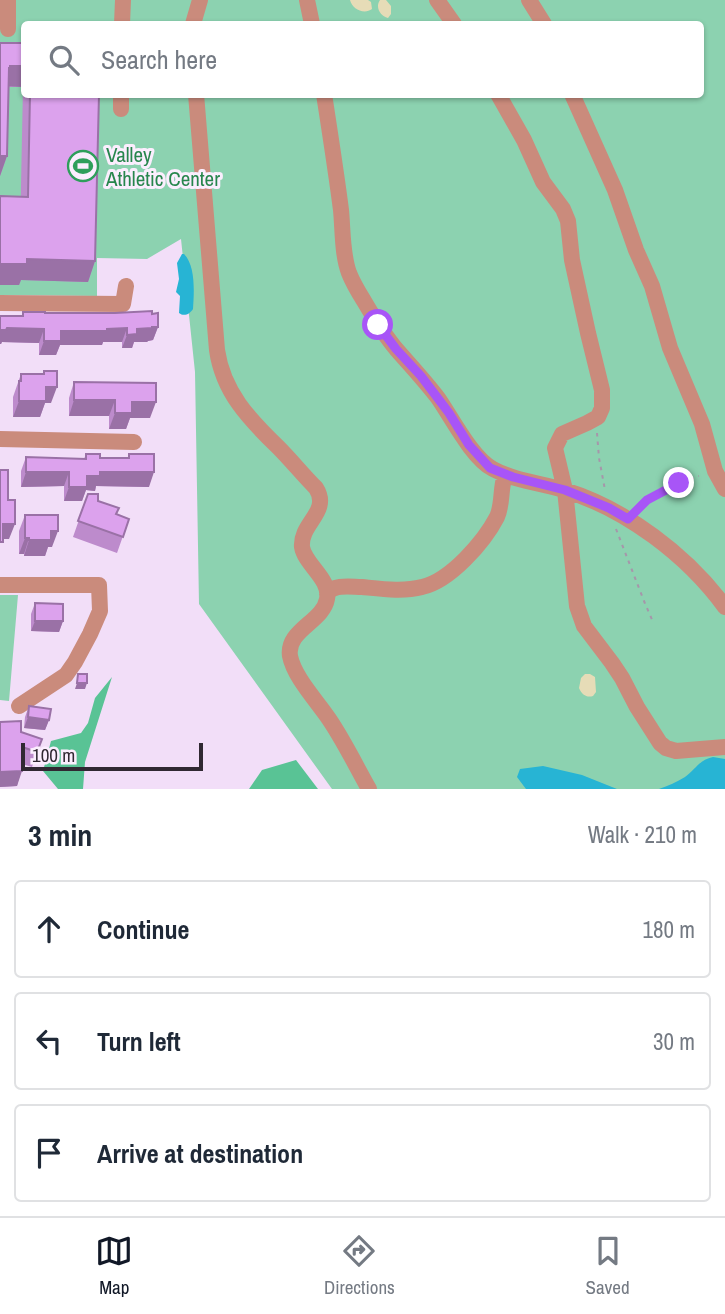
<!DOCTYPE html>
<meta charset="utf-8">
<style>
:root{--surface:#fff;--page:#f6f6f7;--text:#1f2937;--muted:#747a83;--line:#e0e1e3;--accent:#111827}
body{margin:0;font-family:"Archivo Narrow",sans-serif;background:var(--page);color:var(--text)}
.scale{position:absolute;left:21px;bottom:18px;width:182px;box-sizing:border-box;padding-left:7px;border:4px solid #302832;border-top:0;font-size:19px;line-height:24px;white-space:nowrap;color:#302832;-webkit-text-stroke:5px #fbeefe;paint-order:stroke}
.stop{position:absolute;width:21px;height:21px;margin:-16px;border:5px solid #a855f7;border-radius:50%;background:#fff}
.stop.end{background:#a855f7;border-color:#fff;box-shadow:0 2px 7px #0008}
.list{margin:0;padding:0;list-style:none}
h2{display:flex;justify-content:space-between;align-items:center;height:91px;margin:0;padding:0 28px;font-size:30px}
h2 small{font-size:23px;font-weight:400;color:var(--muted)}
.list li{display:grid;grid-template-columns:46px 1fr auto;gap:21px;align-items:center;box-sizing:border-box;height:98px;margin:0 14px 14px;padding:0 14px;border:2px solid var(--line);border-radius:7px}
.list b{display:block;font-size:26px;white-space:nowrap}
.list em{font-size:23px;font-style:normal;color:var(--muted)}
.icon{flex:none;width:38px;height:38px;fill:none;stroke:currentColor;stroke-width:2;stroke-linecap:round;stroke-linejoin:round}
.map{position:relative;flex:none;width:725px;height:789px;overflow:hidden}
.search{position:absolute;background:var(--surface);box-shadow:0 2px 5px #0004;left:21px;right:21px;top:21px;height:77px;display:flex;align-items:center;gap:18px;box-sizing:border-box;padding:0 24px;border-radius:7px;color:var(--muted);font-size:26px}
.sheet{height:427px;background:var(--surface)}
nav{display:flex;justify-content:space-around;align-items:center;box-sizing:border-box;height:98px;border-top:2px solid var(--line);background:var(--surface);font-size:19px;color:var(--muted)}
nav a{display:grid;justify-items:center;gap:4px}
nav .on{color:var(--accent)}
.map>svg:first-child{display:block}
.green{fill:#8cd2b0;fill-rule:evenodd}
.forest{fill:#59c395}
.sand{fill:#e6dcb7}
.water{fill:#27b4d4}
.lines{fill:none;stroke-linecap:round;stroke-linejoin:round}
.path{stroke:#a696aa;stroke-width:2;stroke-dasharray:3.5 5;stroke-linecap:butt}
.minor{stroke:#ca8b7c;stroke-width:16}
.wall{fill:#bd8bcc}
.shaded-wall{fill:#9a71a6}
.building{fill:#dca2ed;stroke:#9a71a6;stroke-width:2}
.route{stroke:#a855f7;stroke-width:9}
.labels{text-anchor:middle;dominant-baseline:central;stroke-width:6;stroke-linejoin:round;paint-order:stroke}
.leisure-label{font-size:21px;fill:#27864d;stroke:#fbeefe;text-anchor:start}
</style>
<div class="map">
<svg width="725" height="789" viewBox="0 0 725 789">
<rect width="100%" height="100%" fill="#f2def8"/>
<path class="green" d="M0,0H725V789H332L199,604L195,372L181,239L147,259L97,258V296L0,295ZM24,24H700V94H24Z
M0,595H18L9,701L0,700Z"/>
<path class="forest" d="M112,677L85,762L83,789H58L43,771L51,741L81,733L88,723L95,698Z
M296,760L318,789H249L262,770Z"/>
<path class="sand" d="M350,0H368L371,2L372,9C364,15 352,9 350,0Z
M380,0H386L391,6V14L388,18C380,16 375,7 380,0Z
M585,674H590L595,677L596,692L593,696C587,698 582,695 579,688L581,678Z"/>
<path class="water" d="M182,254H184C196,266 194,293 193,309C190,314 184,317 179,313L180,296L176,292L179,279L177,263Z
M713,757L725,759V789H659C668,786 677,782 685,777C696,769 699,760 713,757Z
M543,766L582,775L617,789H526L517,777L520,769Z"/>
<g class="lines">
<path class="path" d="M597,433L599,458L605,490
M638,507L667,489L699,476
M616,529L644,601L653,622"/>
<path class="minor" d="M8,0V29
M307,0L312,24
M437,0L454,24
M529,0L544,24
M122,24L123,0
M193,24L200,0
M121,94V109
M196,94L217,350C223,392 249,419 278,447C291,460 303,475 316,488C331,512 300,523 302,547C305,565 331,579 327,599C323,622 286,630 290,656C294,677 317,701 329,719C344,741 356,766 369,789
M324,94C330,133 336,171 341,210C343,231 342,254 349,273C353,283 359,293 364,301C374,318 384,335 397,350C411,366 425,381 438,398C452,418 472,458 493,469C515,481 541,483 564,490C626,509 687,555 725,607
M498,94L524,140L543,182L563,209L568,221L572,260L588,333L602,390V408L598,417L587,423L562,434L555,448L565,490L577,606L584,626L612,663L622,678L637,707L660,743L666,748L676,751L725,747
M572,94L615,190L636,250L652,286L670,348L702,424L715,471L725,489
M0,303L123,304L126,286
M0,439L134,442
M0,585H99L100,611L90,634L75,662L66,675L19,706
M327,594C330,591 331,589 335,588C343,585 354,587 362,587C382,589 403,592 422,587C450,581 484,542 497,517C503,504 500,489 505,475"/>
</g>
<path class="wall" d="M0,43H24V94H99L95,261L88,282L21,280L19,285L23,87H8L7,156L0,176Z
M23,312L45,313L152,314L158,327L153,340L148,341L147,342H134L132,348H122V342H103L102,345H60L56,355H39V343L2,342L1,344H0L22,316Z
M44,371L51,403H45L40,417H13V397L21,374H43Z
M74,382L150,418H130L126,429H109V416H69V398Z
M86,454L100,458H128L129,454L149,487L96,486L95,491L86,490L82,501H64V486L21,487V471L26,457L84,459Z
M88,494L116,514L129,519L117,553L73,537Z
M25,515L52,547H48L45,556H24V554H19V531Z
M35,603L63,621L59,632L31,631V614Z
M29,706L49,720L45,730L24,728L25,717Z
M0,722L21,732L42,739L32,767L22,764L17,786L0,787Z"/>
<path class="shaded-wall" d="M10,66H24V84L23,87L4,86L1,89Z
M0,156H7L0,176Z
M27,259L95,261L88,282L21,280L19,285H0V264Z
M158,327L153,340L148,341L147,342H134L132,348H122L127,335L137,329Z
M7,328L44,329L39,343L2,342L1,344H0V330Z
M127,328L122,342H103L102,345H60L56,355H39L44,341L61,331Z
M46,387H57L51,403H45L40,417H13L19,401Z
M74,400H115L109,416H69Z
M132,402H156L150,418H130L126,429H109L115,413Z
M26,472H69L64,486L21,487Z
M100,472H154L149,487L96,486L95,491L86,490L82,501H64L69,487L87,476Z
M3,524H15L9,539H0Z
M51,531H58L52,547H48L45,556H24L29,540Z
M25,538H29L24,554H19Z
M35,621H63L59,632L31,631Z
M77,683H87L85,689H75Z
M28,717L49,720L45,730L24,728Z
M22,771L17,786L0,787V772Z"/>
<path class="building" d="M0,43H24V66H10V68H9L7,156H0Z
M30,94H99L95,261L27,259V264H0V196L28,197Z
M152,311V314L158,313V327H152V328L137,329V334L127,335V328L107,329V331H61V341H44V329L7,328L6,330H0V316H23V312H45V313H115Z
M44,371H57V387H46V401H19V381H21V374H44Z
M74,382L156,383V402H132V413H115V400H74Z
M86,454H100V458H129V454H154V472H100V476H87V487H69V472H26V457L86,459Z
M0,470H8V500H15V524H3V542H0Z
M88,494H98V501L119,508L116,514L129,519L123,537L78,521Z
M25,515H58V531H51V540H29V538H25Z
M35,603L63,604V621H35Z
M78,674H87V683H77Z
M29,706L51,709L49,720L28,717Z
M21,721V732L42,739L37,752L22,747V771L0,772V722Z"/>
<g class="lines">
<path class="route" d="M378,325L396,349L421,376L449,413L469,445L490,468L513,477L565,490L609,508L628,519L647,500L679,483"/>
</g>
<defs>
<g id="stadium-ring" transform="scale(1.575)"><circle r="9.5" fill="#fbeefe" stroke="#2e9e5b" stroke-width="1.5"/><path d="M0-5a6.5 5 0 1 0 0 10a6.5 5 0 1 0 0-10ZM-3.5-1.8h7v3.6h-7Z" fill="#2e9e5b"/></g>
</defs>
<g fill-rule="evenodd">
<use href="#stadium-ring" x="83" y="166"/>
</g>
<g class="labels">
<g class="leisure-label">
<text x="106" y="154">Valley<tspan x="106" dy="24">Athletic Center</tspan></text>
</g>
</g>
</svg>
<div class="scale">100 m</div>
<div class="stop" style="left:378px;top:325px"></div>
<div class="stop end" style="left:679px;top:483px"></div>
<div class="search"><svg class="icon" aria-label="search" viewBox="0 0 24 24"><circle cx="10" cy="10" r="6"/><path d="M15 15l6 6"/></svg>Search here</div>
</div>
<section class="sheet">
<h2>3 min<small>Walk · 210 m</small></h2>
<ul class="list">
<li><svg class="icon" aria-label="ahead" viewBox="0 0 24 24"><path d="M12 20V5M6 11l6-6 6 6"/></svg><div><b>Continue</b></div><em>180 m</em></li>
<li><svg class="icon" aria-label="left" viewBox="0 0 24 24"><path d="M17 20v-9H6M10 6l-5 5 5 5"/></svg><div><b>Turn left</b></div><em>30 m</em></li>
<li><svg class="icon" aria-label="arrive" viewBox="0 0 24 24"><path d="M6 21V4h12l-3 4 3 4H6"/></svg><div><b>Arrive at destination</b></div></li>
</ul>
</section>
<nav>
<a class="on"><svg class="icon" aria-label="map" viewBox="0 0 24 24"><path d="M3 6l6-2 6 2 6-2v14l-6 2-6-2-6 2zM9 4v14M15 6v14"/></svg>Map</a>
<a><svg class="icon" aria-label="directions" viewBox="0 0 24 24"><path d="M12 3l9 9-9 9-9-9zM9 14v-3h6M13 9l2 2-2 2"/></svg>Directions</a>
<a><svg class="icon" aria-label="saved" viewBox="0 0 24 24"><path d="M7 4h10v16l-5-4-5 4z"/></svg>Saved</a>
</nav>
